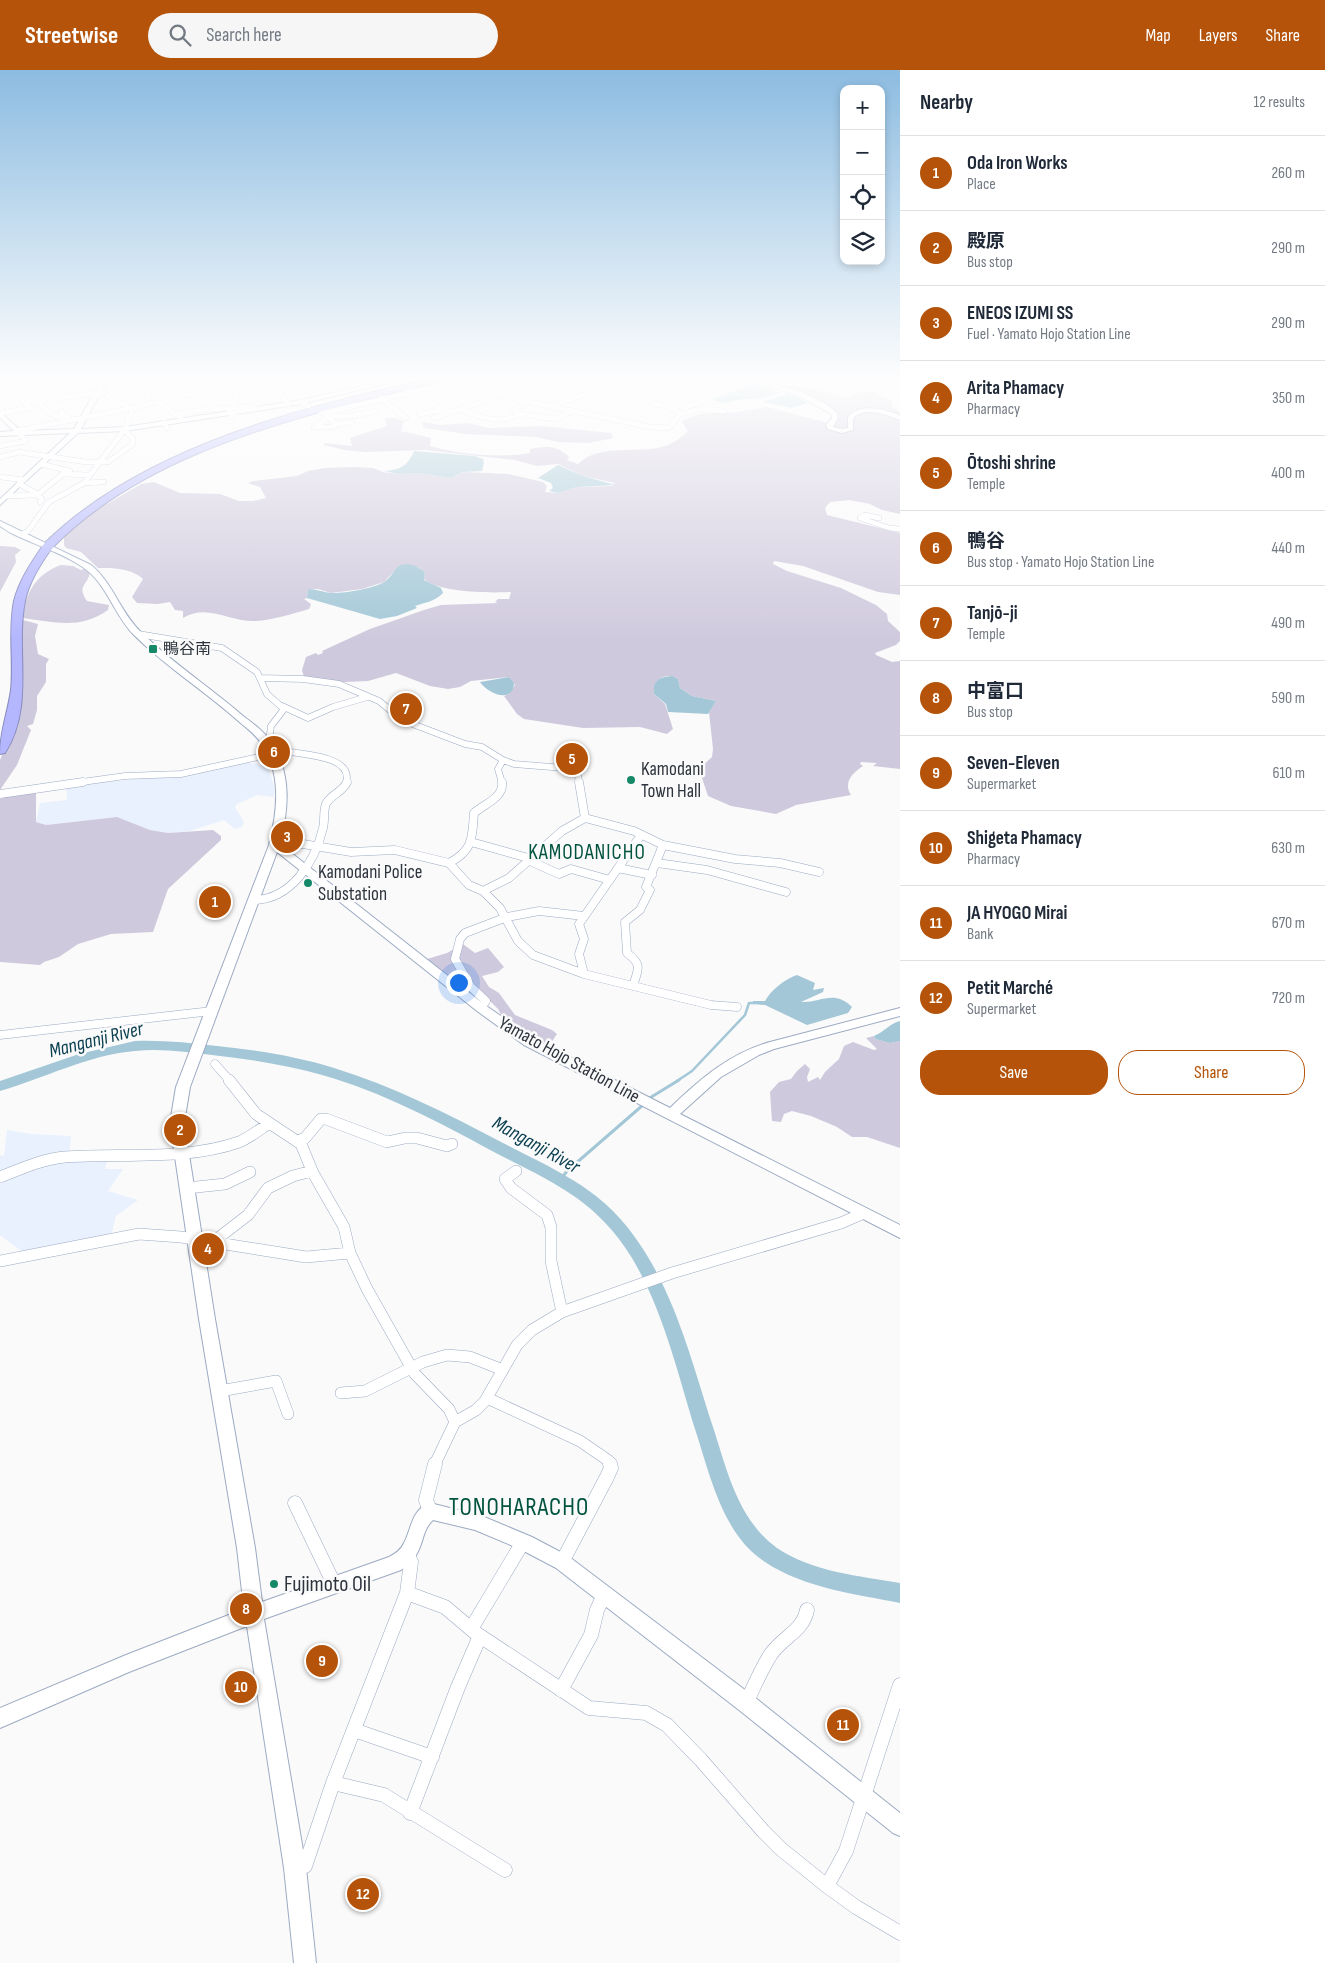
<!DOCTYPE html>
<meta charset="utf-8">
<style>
:root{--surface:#fff;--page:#f6f6f7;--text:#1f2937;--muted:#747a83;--line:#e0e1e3;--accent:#b45309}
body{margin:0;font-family:"Sofia Sans Condensed","Noto Sans JP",sans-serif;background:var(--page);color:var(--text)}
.controls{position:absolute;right:15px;top:15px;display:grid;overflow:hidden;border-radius:10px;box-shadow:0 2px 8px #0003}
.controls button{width:45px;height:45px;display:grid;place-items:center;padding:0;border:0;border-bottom:1px solid var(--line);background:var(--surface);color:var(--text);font:25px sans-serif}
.you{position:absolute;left:458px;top:912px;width:18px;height:18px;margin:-12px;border:4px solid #fff;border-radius:50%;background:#1a73e8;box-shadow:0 0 0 8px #1a73e833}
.badge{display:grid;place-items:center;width:32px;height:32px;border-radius:50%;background:var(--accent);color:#fff;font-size:16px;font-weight:700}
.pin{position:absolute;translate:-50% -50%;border:2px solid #fff;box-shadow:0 1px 5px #0006}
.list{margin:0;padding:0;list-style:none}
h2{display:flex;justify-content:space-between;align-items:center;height:65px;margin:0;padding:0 20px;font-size:21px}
h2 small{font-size:16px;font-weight:400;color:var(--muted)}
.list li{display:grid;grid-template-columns:32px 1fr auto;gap:15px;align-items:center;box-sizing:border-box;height:75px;padding:0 20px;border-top:1px solid var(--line)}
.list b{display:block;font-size:19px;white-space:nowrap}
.list p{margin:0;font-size:16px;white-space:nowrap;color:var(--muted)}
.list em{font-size:16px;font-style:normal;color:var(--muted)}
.actions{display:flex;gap:10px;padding:15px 20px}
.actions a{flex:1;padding:11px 0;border:1px solid var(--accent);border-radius:20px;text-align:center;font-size:18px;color:var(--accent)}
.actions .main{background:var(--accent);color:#fff}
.icon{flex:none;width:28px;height:28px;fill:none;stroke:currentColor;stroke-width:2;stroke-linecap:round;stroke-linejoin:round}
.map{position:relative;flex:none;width:900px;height:1893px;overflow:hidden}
header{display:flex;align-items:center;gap:30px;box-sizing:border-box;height:70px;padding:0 25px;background:var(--accent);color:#fff}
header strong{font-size:24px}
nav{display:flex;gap:28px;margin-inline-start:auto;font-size:18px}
.search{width:350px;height:45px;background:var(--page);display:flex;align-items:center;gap:12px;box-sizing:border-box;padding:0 18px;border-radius:28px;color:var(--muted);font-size:19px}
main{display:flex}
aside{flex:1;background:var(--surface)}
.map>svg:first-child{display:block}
.built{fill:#e9f0fe}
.green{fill:#cfc9dd}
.water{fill:#a3c7d7}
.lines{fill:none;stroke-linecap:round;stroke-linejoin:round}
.stream-far1{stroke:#a3c7d7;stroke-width:2.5}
.stream{stroke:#a3c7d7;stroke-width:3}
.river{fill:#a3c7d7;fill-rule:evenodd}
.street-far4-casing{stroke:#9caac3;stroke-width:5.5}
.street-far3-casing{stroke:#9caac3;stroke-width:7}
.street-far2-casing{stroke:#9caac3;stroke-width:9}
.street-far1-casing{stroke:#9caac3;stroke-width:12}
.street-casing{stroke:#9caac3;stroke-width:15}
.secondary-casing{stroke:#9caac3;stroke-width:2}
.highway-casing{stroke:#8589bb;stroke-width:2}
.street-far4{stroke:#fff;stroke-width:5}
.street-far3{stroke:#fff;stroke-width:6}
.street-far2{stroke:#fff;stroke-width:8}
.street-far1{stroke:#fff;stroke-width:11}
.street{stroke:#fff;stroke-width:14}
.secondary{fill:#fff;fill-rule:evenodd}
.highway{fill:#b4b7fe;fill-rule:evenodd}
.highway-bridge-casing{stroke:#8589bb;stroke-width:9;stroke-linecap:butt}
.highway-bridge{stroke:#b4b7fe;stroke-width:9}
.poi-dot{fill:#158868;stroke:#fafafa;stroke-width:2}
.labels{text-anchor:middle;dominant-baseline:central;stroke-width:5;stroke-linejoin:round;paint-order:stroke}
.far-poi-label{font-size:16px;fill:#2e343e;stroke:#fafafa;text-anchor:start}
.poi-label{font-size:19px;fill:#2e343e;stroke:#fafafa;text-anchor:start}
.street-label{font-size:19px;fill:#2e343e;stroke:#fafafa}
.water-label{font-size:20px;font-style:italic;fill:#0c4051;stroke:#fafafa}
.quarter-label{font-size:21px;letter-spacing:1px;fill:#00533e;stroke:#fafafa}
.near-poi-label{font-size:22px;fill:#2e343e;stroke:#fafafa;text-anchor:start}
.near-quarter-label{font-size:25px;letter-spacing:1px;fill:#00533e;stroke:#fafafa}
</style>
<header>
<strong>Streetwise</strong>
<div class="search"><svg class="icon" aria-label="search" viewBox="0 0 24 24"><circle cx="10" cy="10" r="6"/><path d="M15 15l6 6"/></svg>Search here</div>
<nav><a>Map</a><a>Layers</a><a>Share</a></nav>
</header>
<main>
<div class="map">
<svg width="900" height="1893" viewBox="0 0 900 1893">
<rect width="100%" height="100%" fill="#fafafa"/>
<path class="built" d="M240,691L268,696L274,716V727L257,725L237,734L235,737L244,752L242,757L235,759L224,750L190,761L168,763L150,760L117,747L46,755L36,752L40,733L67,730L66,718L68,716L145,708H171Z
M7,1060L30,1064L71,1066L69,1089L107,1091L105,1099H123L108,1121L138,1130L116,1146L111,1166L24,1183L0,1165V1085L4,1086Z"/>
<path class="green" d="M786,315L804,317L847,328L861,322L872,321L892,331L891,336L900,342V444L882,440L870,434L849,430L830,432L825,438L827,445L900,463V525L878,522L803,496L774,491L773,494L787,501L841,518L876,535L887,544L888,551L900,562V571L896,575L875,583L876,585L892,592L900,591V699L873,696L877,693L861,692L860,694L863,696C852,703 843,713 851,725L796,735L776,744L731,736L708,726L699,699L712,687L713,679L709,642L716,631L692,626L680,618L678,609C665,602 652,609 654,624L665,634L673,659L667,664L640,657L583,658L524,649L517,644L504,626L509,624L515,615L509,607L471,611L460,617L448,619L430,616L396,603L368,611L344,612L304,607L302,600L306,587L316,583L318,585L323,583L322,581L370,559L424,540L441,535L498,533L495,532L498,529H509L511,522C490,523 440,523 424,509L425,502L416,496L400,495L384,512L362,519L331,523L318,519H308L307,528L304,529L311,534L309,539C292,544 273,550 255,551C229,552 208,533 183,548V541L175,540L170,532L158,534L137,533L132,527L143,509C131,498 113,498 98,498L81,482L66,478L64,475V467L85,447L141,414L154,412L180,423L220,424L239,431H253L266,428L260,417L248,413L253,411L297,406L308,401L325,398L354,397L373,398L383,402L399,404L420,403L451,408L464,402L508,404L543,412L547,416L545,422L558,423L577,417L612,416L615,413L583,406L558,394L537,396L515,390L425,380L365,382L345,380L324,375V373L352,376L350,368L387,356L385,348H396L404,351L401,361L431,368L430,376C462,385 498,388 530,383V379C547,376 557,375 569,387L567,390L578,394C600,372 639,385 665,376C674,373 682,367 688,361L681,351L700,344L737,342L767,337L828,353L831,345L823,338L785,317Z
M422,352L441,355L468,353L489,358L542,356L611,363L613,368L589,373L558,372L536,367L466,364L424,358Z
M0,476L15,477L21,480L15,485L16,492L0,522Z
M61,495L73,496L81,500L86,498L90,502C88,516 76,515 87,531L109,535L108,540C79,560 56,552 22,548C26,522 36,504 61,495Z
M23,550L38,554L35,566L38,584L49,589L46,594V612L37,626V640L33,654L27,656L31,660L17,695L0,720V690L13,660L21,626L23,606Z
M36,721V752L46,755L117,747L150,760L168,763L213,760L221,766V770L168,819L153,862L111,864L78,874L59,887L44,892L40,895L0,892V729L19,723Z
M463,874L475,883L488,878L504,897L498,902L482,906L489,917L499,923L515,945L552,960L557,964L551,973L538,974L504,950L498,939L490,931L470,922L466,923L426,891L427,889L447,883Z
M874,966L875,969L890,973L900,971V1078L867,1067H852L837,1057L811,1046L792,1041L784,1044L781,1052L772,1051L770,1022L779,1012L791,1009L797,1001L805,994L810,999L807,1007L808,1012L818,1007L820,1010L825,1002L839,989L844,976L853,972L874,980L877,979L866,968Z"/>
<path class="water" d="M756,314L781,323C769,327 759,329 747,329C733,329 725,337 712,329Z
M789,323L807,333L792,338L763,332Z
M414,381L475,386L483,389L484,393L482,401L463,402L451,408L420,403L399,404L384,401C400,400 408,396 414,381Z
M558,395L583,406L615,415L577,417L558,423L549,421L553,418L551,413L538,408Z
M408,494L416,496L425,502L424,510L441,518L443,523C434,532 426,532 415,536L417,538L397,546L380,549L307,528L308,519C317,519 322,522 331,523C341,524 376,518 384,512C391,508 394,499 400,495Z
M672,606L678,609L680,618L692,626L716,631L708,644L668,642L666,634L654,624C652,610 660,607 672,606Z
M509,607L514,613C513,635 487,623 480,612Z
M797,905L815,913L813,920L824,918L823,922L801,932C820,933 834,919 852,937L848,943L807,955L765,935L753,934V931H765C771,920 785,909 797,905Z
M900,951V971L890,973L875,969L874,966C884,962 889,954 900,951Z"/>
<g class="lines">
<path class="stream-far1" d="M677,1011L692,1001L745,945L749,933H755"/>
<path class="stream" d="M648,1029L679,1010
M561,1109L567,1101L643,1035"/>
<path class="river" d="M135,971C163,970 190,973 217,976C256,980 296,986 334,998C393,1016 448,1044 503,1073C560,1103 604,1119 641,1176C677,1230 693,1296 713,1357C727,1400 738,1450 777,1478C812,1502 860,1506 900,1513V1533C855,1524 804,1518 765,1492C722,1464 710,1405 695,1359C677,1301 663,1240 632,1188C596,1129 552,1112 494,1082C439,1052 382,1022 322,1005C286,995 249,989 212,985C187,982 161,978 135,981C88,985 45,1008 0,1021V1011L79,984Z"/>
<g class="street-far4-casing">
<path id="street-far4" d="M128,305L140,312L149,328
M260,305H270
M383,305L375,309L394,313
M389,305L403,308
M467,307L496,325L650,357L669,358L680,344L675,340L573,305
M0,309L30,338
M2,310L41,305
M139,310L205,305
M275,314L288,334
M9,317L75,308L72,305
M410,320L444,340L453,342
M108,322L143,317
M62,326L54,319L63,318
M381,328L406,348
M37,330C45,340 55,349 69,348L61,342
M24,332L108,322V327L126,335
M301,332L309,336
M158,333L181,347
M549,336C583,325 619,313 655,309C674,307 694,310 713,305
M684,338L705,330
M461,340C481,347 500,355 520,344L514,339L529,332
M320,341L336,354L334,357H314L327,348
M0,343L30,338
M323,343L487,305
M177,344L207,339L252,337L255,339
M419,344L444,340
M520,344L556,349L570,342
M680,344L700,339L724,341
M326,346H352L376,341
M231,347L234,344L230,342L241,316L235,305
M434,348L485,331L499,324L503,318L508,316L536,321
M164,353L167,358
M336,354L352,352
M16,361L133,338L201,322L241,316L275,314L310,305
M0,376L26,371L18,362
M0,387L19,382L86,392H108L133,374V368L124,360
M41,394L70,401
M65,401L63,404L90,405
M0,407L24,410
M84,413L104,412
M19,414L38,424
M7,426L37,425
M40,432L42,429L37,425L63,404
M879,448L865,445L860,448L889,458L900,459
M22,464L28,461L49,432L84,413L125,359L133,338"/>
</g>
<g class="street-far3-casing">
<path id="street-far3" d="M138,564L222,578L257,602L267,624L284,639L271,656L269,672L266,673
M261,608L303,609L339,614L379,631L402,650L465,674L482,677L503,690L498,699L502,713
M282,636L308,648L333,637L367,627
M268,676C276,679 283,681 291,682C307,685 354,687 346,713
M503,690L514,694L577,699L579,713
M75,713L125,706L181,704L272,684"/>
</g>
<g class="street-far2-casing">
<path id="street-far2" d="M0,724L83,712
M585,748L634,761L663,775L735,789L780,793L819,802
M471,772L532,789
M274,775L303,774L351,782L395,780L449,793L469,815L483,821L500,838L518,871L533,885L584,904L711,935L737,937
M530,791L559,804L571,799L610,810
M449,793C474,780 472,767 474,743C484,734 504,728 502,712
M657,793L707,800L786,822
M618,798L652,805
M483,821L509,808L562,761L585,748L579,712
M253,830C291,830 315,792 323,758C325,751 323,741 326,734C330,725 343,722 347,712
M584,904L579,884L584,869L579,854L641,765
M633,916C638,899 643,895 627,883L625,852L640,840L650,820L646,817L663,775
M481,938L486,931L471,917L455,889L460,869L465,863L507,847L539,841L584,846
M0,965L212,941
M215,994L230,1011"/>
</g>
<g class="street-far1-casing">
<path id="street-far1" d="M229,1010L256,1044L301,1074L313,1103L344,1157L350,1183L367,1219L415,1304L449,1339L455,1352
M298,1071L305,1068L321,1049H326L387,1072L405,1068H417L447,1076L452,1074
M516,1101L505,1109L511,1118L547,1145L551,1157V1191L562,1242
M0,1107C21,1099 42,1089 65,1087C121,1083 185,1091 239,1072C249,1068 259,1060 268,1054
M187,1118L225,1114L250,1102
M213,1172L248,1145L268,1118L293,1106L312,1101
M0,1191L139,1164L181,1167L306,1187L350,1183
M220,1321L276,1311L288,1344
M341,1323L365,1321L423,1292L447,1285L470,1287L503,1300
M487,1328L580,1371L609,1391L610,1396
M434,1396L455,1352L476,1340L485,1331L517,1275L532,1260L562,1242L672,1203L841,1153L864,1143"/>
</g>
<g class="street-casing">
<path id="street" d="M295,1433L335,1516
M430,1441L426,1430L435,1394
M562,1492L607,1407L611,1398L610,1394
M407,1523L445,1537L477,1564L589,1638L646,1643L667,1655L701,1690L763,1761L781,1779L827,1816L846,1781L900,1615
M471,1559L523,1472
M561,1620L591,1565L597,1540L604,1525
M746,1633C754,1617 761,1599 771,1584C784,1566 803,1561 807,1540
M354,1660L432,1687
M333,1713L384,1725L505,1800
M410,1743L458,1617L480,1566
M295,1798L305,1796L333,1713L407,1523L411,1492L408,1486
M827,1816L856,1837L900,1863"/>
</g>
<g class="secondary-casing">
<path id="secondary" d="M104,305H110L81,359L125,357L301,330L411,305H421L301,334L125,361L78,363L0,435V429L70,363L0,366V362L14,361L0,348V342L21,361L74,359Z
M738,305H746L804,323L826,334L837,343L838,348L833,357L842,359L848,358V347C861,333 881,339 897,344L900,346V350C886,345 866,336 853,348V360L842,363L828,359L826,355L832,348L831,344L799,326Z
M0,451L91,495C113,513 120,542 141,562C172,593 210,617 243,646C254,654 266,663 273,675C292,706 288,741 280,774L485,935L534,969L670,1038C699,1010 730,983 770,972L900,938V946L774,979L759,985L721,1007L680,1044L900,1155V1168L524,975L477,941L277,782L190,1017L184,1053L215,1249L255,1478L262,1532L389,1487C395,1484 401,1480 404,1473C412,1458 411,1440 430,1433L482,1446L532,1467L568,1486L753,1626L900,1743V1766L893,1763L739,1640L556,1498L520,1479L475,1460L433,1450C418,1464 427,1483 401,1500L264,1549L306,1798L316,1893H294L284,1798L247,1556L129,1602L0,1658V1638L126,1585L244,1539L237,1478L199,1249L170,1053L176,1017L269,775C277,743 282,706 263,676C257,665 245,657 236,649C203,620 165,596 134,565C114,545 107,514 84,498C62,482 34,475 9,462L0,456Z"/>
</g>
<g class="highway-casing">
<path id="highway" d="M449,305H463C455,311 440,311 430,314C408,319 386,324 364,330C254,359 136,394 54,476L50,477L51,479C40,495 29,512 25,531C15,581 35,636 5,683L0,684C0,661 8,642 11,620C14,590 8,560 14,531C19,511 31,493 42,477L46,476V472C146,374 316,333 449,305Z"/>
</g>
<use href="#street-far4" class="street-far4"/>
<use href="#street-far3" class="street-far3"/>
<use href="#street-far2" class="street-far2"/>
<use href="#street-far1" class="street-far1"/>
<use href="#street" class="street"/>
<use href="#secondary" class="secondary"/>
<use href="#highway" class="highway"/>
<g class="highway-bridge-casing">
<path id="highway-bridge" d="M46,479L50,474"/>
</g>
<use href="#highway-bridge" class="highway-bridge"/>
</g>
<linearGradient id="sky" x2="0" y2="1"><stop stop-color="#8cbce1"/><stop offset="0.54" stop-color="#fdfdfd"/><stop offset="1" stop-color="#fdfdfd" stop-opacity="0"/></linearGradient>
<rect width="900" height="570" fill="url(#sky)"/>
<g class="poi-dot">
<rect x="148" y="574" width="10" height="10" rx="2.5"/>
<circle cx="631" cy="710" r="5"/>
<circle cx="308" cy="813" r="5"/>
<circle cx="274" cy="1514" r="5"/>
</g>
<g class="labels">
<g class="far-poi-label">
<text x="163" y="579">鴨谷南</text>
</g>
<g class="poi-label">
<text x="641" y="699">Kamodani<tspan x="641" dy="22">Town Hall</tspan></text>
<text x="318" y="802">Kamodani Police<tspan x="318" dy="22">Substation</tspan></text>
</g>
<g class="street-label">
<text transform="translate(569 990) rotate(29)">Yamato Hojo Station Line</text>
</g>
<g class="water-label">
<text transform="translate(96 970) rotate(-14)">Manganji River</text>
<text transform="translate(536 1075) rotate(29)">Manganji River</text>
</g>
<g class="quarter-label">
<text x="587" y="782">KAMODANICHO</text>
</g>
<g class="near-poi-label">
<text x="284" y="1514">Fujimoto Oil</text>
</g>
<g class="near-quarter-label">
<text x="519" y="1437">TONOHARACHO</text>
</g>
</g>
</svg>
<div class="controls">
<button>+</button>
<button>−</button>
<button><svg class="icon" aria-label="locate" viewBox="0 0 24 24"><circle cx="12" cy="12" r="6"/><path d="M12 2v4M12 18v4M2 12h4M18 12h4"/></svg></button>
<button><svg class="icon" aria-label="layers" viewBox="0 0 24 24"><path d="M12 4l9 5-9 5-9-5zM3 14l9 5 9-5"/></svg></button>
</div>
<div class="you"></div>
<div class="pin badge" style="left:215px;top:832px">1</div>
<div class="pin badge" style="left:180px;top:1060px">2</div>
<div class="pin badge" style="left:287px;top:767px">3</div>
<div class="pin badge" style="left:208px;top:1179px">4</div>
<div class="pin badge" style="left:572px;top:689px">5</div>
<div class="pin badge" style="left:274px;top:682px">6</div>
<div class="pin badge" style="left:406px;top:639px">7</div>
<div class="pin badge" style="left:246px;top:1539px">8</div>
<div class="pin badge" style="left:322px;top:1591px">9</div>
<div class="pin badge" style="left:241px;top:1617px">10</div>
<div class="pin badge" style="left:843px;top:1655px">11</div>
<div class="pin badge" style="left:363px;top:1824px">12</div>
</div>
<aside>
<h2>Nearby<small>12 results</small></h2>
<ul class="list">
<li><span class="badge">1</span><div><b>Oda Iron Works</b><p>Place</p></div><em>260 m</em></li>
<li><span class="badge">2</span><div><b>殿原</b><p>Bus stop</p></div><em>290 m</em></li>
<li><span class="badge">3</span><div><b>ENEOS IZUMI SS</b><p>Fuel · Yamato Hojo Station Line</p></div><em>290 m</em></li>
<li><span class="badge">4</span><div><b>Arita Phamacy</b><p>Pharmacy</p></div><em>350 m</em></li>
<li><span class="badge">5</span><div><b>Ōtoshi shrine</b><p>Temple</p></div><em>400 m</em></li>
<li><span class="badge">6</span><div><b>鴨谷</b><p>Bus stop · Yamato Hojo Station Line</p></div><em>440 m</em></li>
<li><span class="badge">7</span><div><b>Tanjō-ji</b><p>Temple</p></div><em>490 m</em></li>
<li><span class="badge">8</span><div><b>中富口</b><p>Bus stop</p></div><em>590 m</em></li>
<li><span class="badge">9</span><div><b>Seven-Eleven</b><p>Supermarket</p></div><em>610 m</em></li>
<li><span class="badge">10</span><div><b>Shigeta Phamacy</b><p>Pharmacy</p></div><em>630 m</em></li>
<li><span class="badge">11</span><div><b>JA HYOGO Mirai</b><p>Bank</p></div><em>670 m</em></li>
<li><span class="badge">12</span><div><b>Petit Marché</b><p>Supermarket</p></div><em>720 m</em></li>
</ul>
<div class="actions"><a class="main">Save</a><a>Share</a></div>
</aside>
</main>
